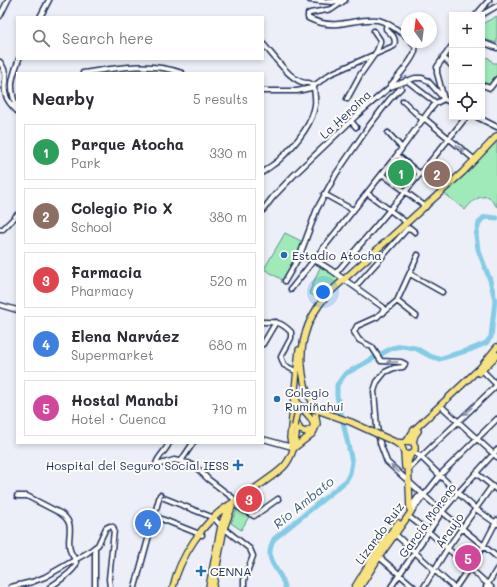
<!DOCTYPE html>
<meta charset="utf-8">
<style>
:root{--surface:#fff;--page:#f7f7f7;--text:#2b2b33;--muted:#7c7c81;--line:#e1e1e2;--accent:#0f766e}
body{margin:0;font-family:Mali,sans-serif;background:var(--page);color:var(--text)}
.controls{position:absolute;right:12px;top:12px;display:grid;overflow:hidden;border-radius:0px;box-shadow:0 2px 6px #0003}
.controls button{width:36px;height:36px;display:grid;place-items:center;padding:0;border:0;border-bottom:1px solid var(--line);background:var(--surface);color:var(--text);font:20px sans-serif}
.compass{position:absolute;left:401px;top:12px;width:36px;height:36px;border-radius:50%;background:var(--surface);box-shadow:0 2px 6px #0003;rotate:346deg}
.you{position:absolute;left:323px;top:292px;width:14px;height:14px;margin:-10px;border:3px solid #fff;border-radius:50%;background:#1a73e8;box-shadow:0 0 0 6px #1a73e833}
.badge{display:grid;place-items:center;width:26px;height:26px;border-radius:50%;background:var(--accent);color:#fff;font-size:13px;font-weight:700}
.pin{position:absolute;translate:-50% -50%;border:2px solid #fff;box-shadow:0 1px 4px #0006}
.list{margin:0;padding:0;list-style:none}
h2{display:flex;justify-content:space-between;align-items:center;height:52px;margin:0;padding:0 16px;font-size:17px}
h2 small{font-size:13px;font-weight:400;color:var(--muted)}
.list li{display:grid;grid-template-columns:26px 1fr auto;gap:12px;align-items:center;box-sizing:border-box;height:56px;margin:0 8px 8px;padding:0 8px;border:1px solid var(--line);border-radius:0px}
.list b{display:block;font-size:15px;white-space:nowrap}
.list p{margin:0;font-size:13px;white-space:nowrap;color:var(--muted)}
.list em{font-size:13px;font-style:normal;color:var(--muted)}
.icon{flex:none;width:22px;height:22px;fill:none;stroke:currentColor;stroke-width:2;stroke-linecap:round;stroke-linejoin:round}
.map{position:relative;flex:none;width:497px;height:587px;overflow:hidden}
.search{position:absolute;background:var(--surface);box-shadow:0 2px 6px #0003;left:16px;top:16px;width:248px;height:44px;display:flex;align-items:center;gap:10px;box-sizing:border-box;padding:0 14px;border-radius:0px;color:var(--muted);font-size:15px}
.panel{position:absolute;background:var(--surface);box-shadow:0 2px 6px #0003;left:16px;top:72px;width:248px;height:372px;border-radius:0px}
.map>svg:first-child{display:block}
.green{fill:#a0eab9;stroke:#5e8c8c}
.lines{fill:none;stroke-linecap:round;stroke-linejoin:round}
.river{stroke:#85cbe6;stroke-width:5}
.minor-casing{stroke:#1b2f5e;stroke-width:7}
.major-casing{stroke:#1b2f5e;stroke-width:8}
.minor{stroke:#fdfcf7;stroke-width:4}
.major{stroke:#f6e281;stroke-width:5.5}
.major-bridge-casing{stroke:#1b2f5e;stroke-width:8;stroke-linecap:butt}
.major-bridge{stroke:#f6e281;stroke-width:5.5}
.oneway{fill:#8c96aa}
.poi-dot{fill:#1f6fb2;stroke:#fdfcf7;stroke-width:1.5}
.labels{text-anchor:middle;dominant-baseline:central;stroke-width:4;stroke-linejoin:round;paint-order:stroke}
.street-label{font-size:12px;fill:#1b2f5e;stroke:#fdfcf7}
.poi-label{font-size:12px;fill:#1b2f5e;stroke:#fdfcf7;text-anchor:start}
.water-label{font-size:13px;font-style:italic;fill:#3b5e87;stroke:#fdfcf7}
</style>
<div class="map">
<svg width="497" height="587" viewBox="0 0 497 587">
<rect width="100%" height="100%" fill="#eceff7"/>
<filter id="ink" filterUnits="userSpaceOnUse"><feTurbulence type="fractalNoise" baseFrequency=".025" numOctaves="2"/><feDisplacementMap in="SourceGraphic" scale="8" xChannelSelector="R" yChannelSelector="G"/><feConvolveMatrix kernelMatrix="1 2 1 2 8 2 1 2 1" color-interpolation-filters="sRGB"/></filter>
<g filter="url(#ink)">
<path class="green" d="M497,16V43L486,40L482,37V24Z
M482,56L489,58L493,63H497V76L488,86L482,84Z
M497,138V207L489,197C478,195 471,202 465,210L444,193Z
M398,158L417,174L405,189L386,174L387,172H389L398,161L396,160Z
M285,233L303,242L284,281L264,269Z
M321,265L342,278L318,299L309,293Z
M238,507L250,515L241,530L231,523Z"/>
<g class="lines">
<path class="river" d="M285,587C280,567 262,563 274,539L346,481L350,473L352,462L337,396V385L345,374L392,348L402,346L415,348L430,356L439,359L472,349L486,343L491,337L495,300L490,280L478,249L476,235L479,223L483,218L488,217L497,218"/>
<g class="minor-casing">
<path id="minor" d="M310,0L332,2L340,0
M345,0L332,9L310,13L308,14V18C318,23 327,25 338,24C351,23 364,18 378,20C388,22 399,31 407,37
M476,15L489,0
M481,15L497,6
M0,16L8,0
M40,17L49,0
M482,42L497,48
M263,44C273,54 292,85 309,83L314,86C314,92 316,98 315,105C312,126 293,147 278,161C273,165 268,168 263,172
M443,57L452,66
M0,62C11,78 1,82 6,96C8,102 13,107 17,111
M83,73C116,68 150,61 182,73
M406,80L436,103
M482,85L490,88L497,79
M390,86C396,79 413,60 415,51C416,47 415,45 412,42
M263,91H297L311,88L330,74L387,49L394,46C397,37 391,34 386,29V27L389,25
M347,99L360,75L377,51L380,43V40L374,31
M403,101L423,120
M17,109C9,87 11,80 19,59
M477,117L497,127
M424,118L475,160
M351,121L356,127
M388,133L402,148
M397,155L420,174
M382,174L426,207
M367,193L407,223
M324,194L353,210
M263,210L273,197L294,175L356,116L390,87L415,78H422L428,81L444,99L452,103
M0,229H3L17,215
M300,255L320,263L331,270L383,307L384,310L377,317L357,326L354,332L359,340L372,347L381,361L401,362L405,364
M336,273C380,221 425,170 466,117
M410,274L442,292
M285,281L300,255L317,209L336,174L369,126L390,99L401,88
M355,287L407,229L410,228L415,232
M291,289L397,155L429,111L436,103L444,99L437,73V67L451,47
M397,301L416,316
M0,305L17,310
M383,313L397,301L418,255
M263,322C277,322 281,322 291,332V338L281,357L284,365L297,372
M263,344L276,322
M405,364L403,367L394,368L385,372L377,382L374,391L377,427L380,443L387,462L446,515L497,557
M480,368L497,385
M440,405L497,457
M263,439L292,447
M169,443C166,451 158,456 156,464L157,465L174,460L188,463L197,468L208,479L233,498L238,507L254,516L278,499
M414,452L421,457L458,493L476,509L497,524
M181,461L193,443
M408,470L421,457L497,385
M476,473L497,490
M17,496H27L60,513C77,524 66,535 70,550C71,555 77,560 76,564C75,571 56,583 50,587
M164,498L214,518L221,526L250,549L253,556L244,580V587
M410,508L418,497L424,495
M411,512L442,473L497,419
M154,516L202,535
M408,516L429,532L491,587
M395,534L453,587
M95,547V587
M378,556L414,587
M11,587L32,582L45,577L87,553L98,545L106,528L110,526L113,527L114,530L109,579L110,587
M135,587L160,495
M391,587L442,512L458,493L497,450
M424,587L447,549L492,486
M456,587L484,545L497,520
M486,587L497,569"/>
</g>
<g class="major-casing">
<path id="major" d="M479,373L497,355
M296,399C300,411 316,417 313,428L306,432L300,430L298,425
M317,410L351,422L375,433
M407,441L414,430L480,368L497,347
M407,441L413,442L415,446V450L411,454L407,455L404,453L402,447L395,442L402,443Z
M413,442L415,435L418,431
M292,447L290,438L299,350
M294,448L313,433L317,424C316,417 315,410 313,403C311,398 307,394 306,389C296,352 303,321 329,293L463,172L497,136
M404,453L405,467
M173,587C179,559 204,520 229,505C245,496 260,485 275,474C279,471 283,468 286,464C295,452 296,437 297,423
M209,587L221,526L228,507
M213,587L224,528L232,507
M355,587L375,554L398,523
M360,587L379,557L411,512L410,509L408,461L411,454"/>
</g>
<use href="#minor" class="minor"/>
<use href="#major" class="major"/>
<g class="major-bridge-casing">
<path id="major-bridge" d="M295,426L297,415L302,408L306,407L317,410
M375,433L395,442"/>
</g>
<use href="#major-bridge" class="major-bridge"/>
</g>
<defs><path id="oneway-solid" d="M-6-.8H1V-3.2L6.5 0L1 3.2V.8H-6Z"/></defs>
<g class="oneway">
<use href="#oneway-solid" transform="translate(460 148) rotate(41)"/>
<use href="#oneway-solid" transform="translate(392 362) rotate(179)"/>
<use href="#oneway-solid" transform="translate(468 411) rotate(137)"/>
<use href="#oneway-solid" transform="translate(395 469) rotate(-138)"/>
</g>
</g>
<g class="poi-dot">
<circle cx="284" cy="255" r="4"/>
<circle cx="277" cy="399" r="4"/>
<path d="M236 459h4v4h4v4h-4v4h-4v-4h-4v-4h4z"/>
<path d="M199 565h4v4h4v4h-4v4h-4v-4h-4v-4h4z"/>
</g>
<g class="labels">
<g class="street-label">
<text transform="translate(345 114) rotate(-43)">La Heroina</text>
<text transform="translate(427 520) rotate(-54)">García Moreno</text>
<text transform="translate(449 530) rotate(-55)">Araujo</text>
<text transform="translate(379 533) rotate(-54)">Lizardo Ruiz</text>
</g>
<g class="poi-label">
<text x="292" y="255">Estadio Atocha</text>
<text x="285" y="392">Colegio<tspan x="285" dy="14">Rumiñahui</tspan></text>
<text x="229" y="465" text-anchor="end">Hospital del Seguro Social IESS</text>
<text x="210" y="571">CENNA</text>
</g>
<g class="water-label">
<text transform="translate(303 502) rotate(-39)">Río Ambato</text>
</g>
</g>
</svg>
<div class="controls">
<button>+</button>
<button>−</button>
<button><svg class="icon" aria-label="locate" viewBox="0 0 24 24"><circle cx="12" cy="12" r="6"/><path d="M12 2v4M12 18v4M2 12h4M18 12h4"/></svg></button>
</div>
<svg class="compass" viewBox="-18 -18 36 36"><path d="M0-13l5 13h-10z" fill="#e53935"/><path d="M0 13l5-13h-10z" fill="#7c7c81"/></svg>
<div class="you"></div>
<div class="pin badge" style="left:401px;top:173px;background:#2e9e5b">1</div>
<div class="pin badge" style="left:437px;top:174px;background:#8d6e63">2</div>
<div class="pin badge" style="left:249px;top:499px;background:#e0444e">3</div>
<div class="pin badge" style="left:148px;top:523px;background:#3f7fe0">4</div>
<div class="pin badge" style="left:468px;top:558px;background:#d1479c">5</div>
<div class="search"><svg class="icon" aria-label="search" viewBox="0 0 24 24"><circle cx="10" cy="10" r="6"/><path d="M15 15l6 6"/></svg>Search here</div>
<section class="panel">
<h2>Nearby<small>5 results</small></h2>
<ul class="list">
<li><span class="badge" style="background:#2e9e5b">1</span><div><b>Parque Atocha</b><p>Park</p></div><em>330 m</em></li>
<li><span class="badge" style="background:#8d6e63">2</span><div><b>Colegio Pio X</b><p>School</p></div><em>380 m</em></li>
<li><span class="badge" style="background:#e0444e">3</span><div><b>Farmacia</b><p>Pharmacy</p></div><em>520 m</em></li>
<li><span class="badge" style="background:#3f7fe0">4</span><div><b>Elena Narváez</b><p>Supermarket</p></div><em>680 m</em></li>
<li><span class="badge" style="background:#d1479c">5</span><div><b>Hostal Manabi</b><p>Hotel · Cuenca</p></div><em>710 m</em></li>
</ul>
</section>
</div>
